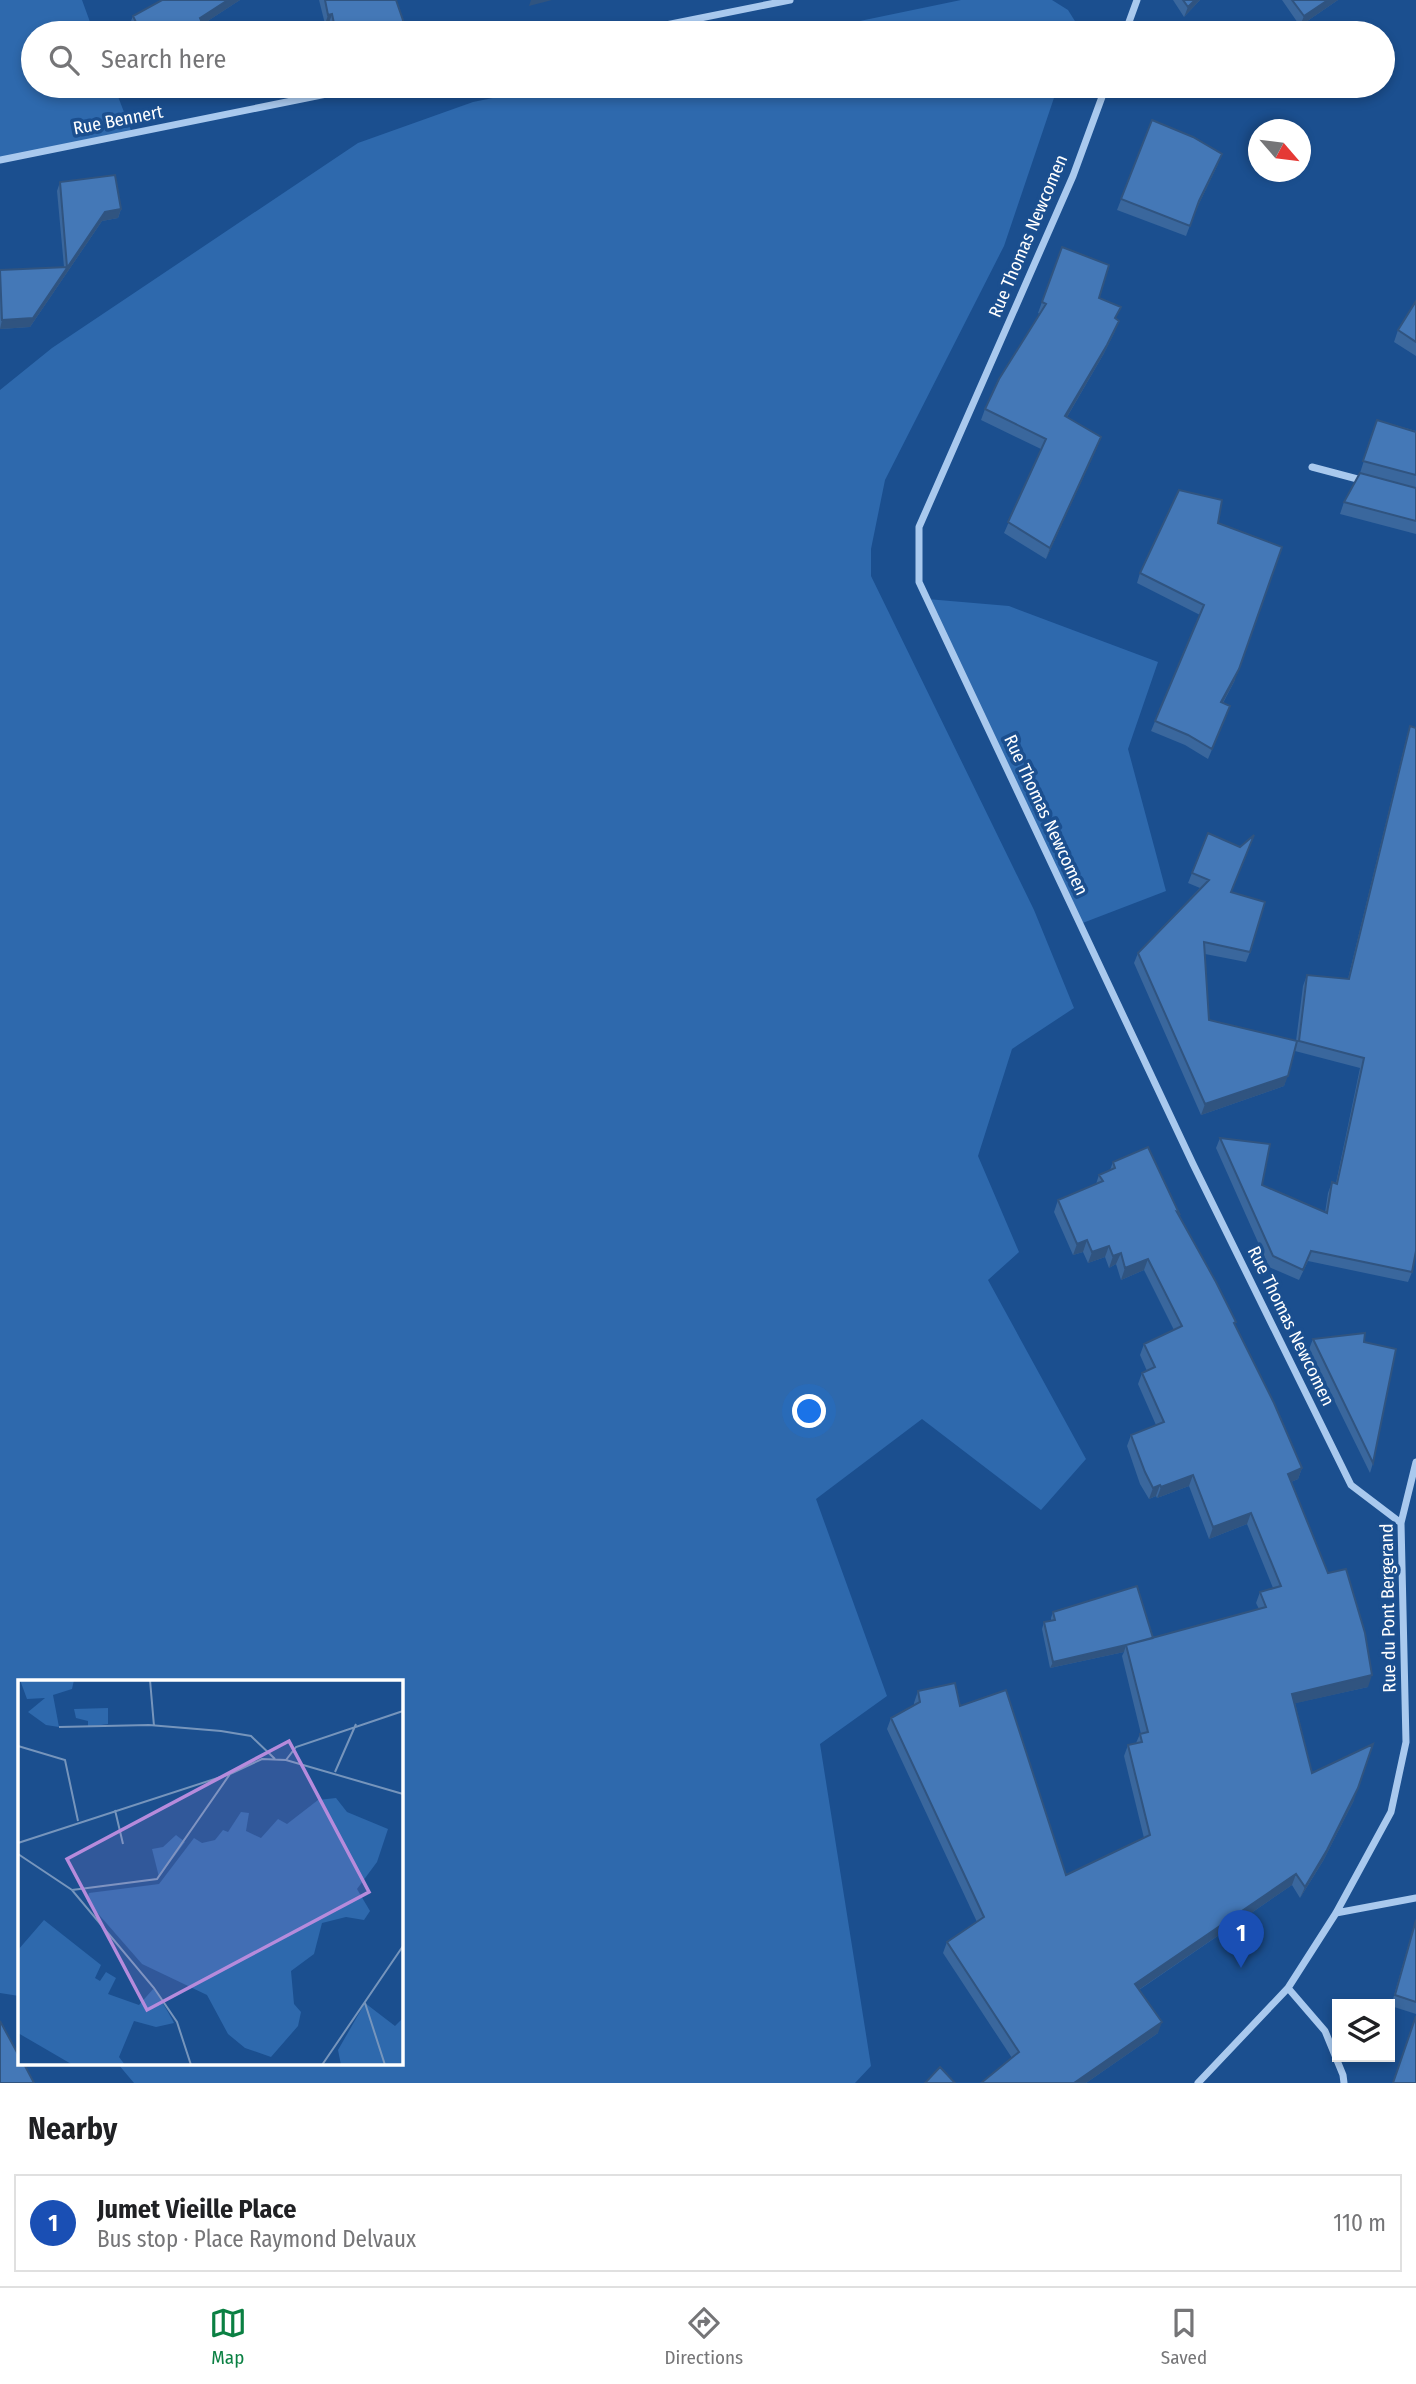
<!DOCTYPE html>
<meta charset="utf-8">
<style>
:root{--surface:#fff;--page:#f6f6f6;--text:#202124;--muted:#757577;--line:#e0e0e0;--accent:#0b8043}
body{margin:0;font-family:"Fira Sans Condensed",sans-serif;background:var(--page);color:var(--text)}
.controls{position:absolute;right:21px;bottom:21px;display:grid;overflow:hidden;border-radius:0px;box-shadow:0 4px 10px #0003}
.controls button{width:63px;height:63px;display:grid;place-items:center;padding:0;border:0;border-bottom:2px solid var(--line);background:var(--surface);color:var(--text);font:35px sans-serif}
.compass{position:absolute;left:1248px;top:119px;width:63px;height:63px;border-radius:50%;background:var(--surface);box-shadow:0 4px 10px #0003;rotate:118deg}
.you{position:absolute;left:810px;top:1412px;width:24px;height:24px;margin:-18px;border:5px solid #fff;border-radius:50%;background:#1a73e8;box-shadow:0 0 0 10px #1a73e833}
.badge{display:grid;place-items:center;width:46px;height:46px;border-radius:50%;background:var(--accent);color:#fff;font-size:23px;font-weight:700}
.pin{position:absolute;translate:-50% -58px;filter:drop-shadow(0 2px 4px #0008)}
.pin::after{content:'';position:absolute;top:37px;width:24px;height:21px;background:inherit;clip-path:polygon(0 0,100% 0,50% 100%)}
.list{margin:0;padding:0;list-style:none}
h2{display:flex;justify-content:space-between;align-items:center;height:91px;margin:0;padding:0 28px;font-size:30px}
h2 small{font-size:23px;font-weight:400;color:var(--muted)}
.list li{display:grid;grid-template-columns:46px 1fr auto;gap:21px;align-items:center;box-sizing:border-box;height:98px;margin:0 14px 14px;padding:0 14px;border:2px solid var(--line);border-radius:0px}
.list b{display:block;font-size:26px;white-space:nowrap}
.list p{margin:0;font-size:23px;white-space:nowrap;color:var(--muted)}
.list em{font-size:23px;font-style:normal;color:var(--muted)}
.icon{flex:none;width:38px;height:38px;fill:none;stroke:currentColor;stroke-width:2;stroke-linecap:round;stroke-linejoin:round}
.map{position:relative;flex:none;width:1416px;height:2083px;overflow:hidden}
.search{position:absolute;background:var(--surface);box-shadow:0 4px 10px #0003;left:21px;right:21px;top:21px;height:77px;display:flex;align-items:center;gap:18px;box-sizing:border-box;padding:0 24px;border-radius:38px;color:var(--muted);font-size:26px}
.sheet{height:203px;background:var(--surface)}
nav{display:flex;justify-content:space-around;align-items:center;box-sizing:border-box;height:98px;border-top:2px solid var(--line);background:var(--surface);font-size:19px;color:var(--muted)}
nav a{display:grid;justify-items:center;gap:4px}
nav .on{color:var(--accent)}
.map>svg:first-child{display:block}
.green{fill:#2e69ad}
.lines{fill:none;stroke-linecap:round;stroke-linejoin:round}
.minor{stroke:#a9c9ee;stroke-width:7}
.wall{fill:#3a679d}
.shaded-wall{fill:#305480}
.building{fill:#4478b7;stroke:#305480;stroke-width:2}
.labels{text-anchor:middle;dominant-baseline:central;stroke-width:7;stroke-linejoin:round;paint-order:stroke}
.street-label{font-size:18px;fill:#fff;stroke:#1b4f8f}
.inset-road{fill:none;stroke:#7695bc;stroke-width:2}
.view{fill:#b68bdc;fill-opacity:0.15;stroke:#b68bdc;stroke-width:3.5}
.inset-edge{fill:none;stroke:#fff;stroke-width:3.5}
</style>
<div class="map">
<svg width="1416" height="2083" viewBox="0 0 1416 2083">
<rect width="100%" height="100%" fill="#1b4f8f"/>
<path class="green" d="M0,0H82L94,33H33V86H114L132,133L0,160Z
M961,0H1052L1068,10L1078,26L1076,33H802Z
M551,86H1058L1004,246L885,480L871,549V576L1034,910L1074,1008L1012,1049L978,1156L1019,1252L988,1280L1086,1459L1041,1510L922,1419L816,1499L887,1696L820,1744L871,2066L855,2083H134L118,2064H401V1682H19V1996L0,1993V390L52,348L358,143L473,102Z
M927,599L1009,606L1158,662L1128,749L1166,891L1080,924Z"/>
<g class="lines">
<path class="minor" d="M626,33L790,0
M1125,33L1137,0
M1106,86L1073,176L919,527V582L1193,1164L1351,1485L1401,1523
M0,160L366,86
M1312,467L1365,481
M1336,1913L1416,1898
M1288,1988L1325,2031L1343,2075L1344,2083
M1198,2083L1288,1988L1336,1913L1391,1812L1406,1742L1401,1523L1416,1462"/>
</g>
<path class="wall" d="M162,0H240L203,24L207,33H133L129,26L133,16Z
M319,0H396L403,33H331L329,23L325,24Z
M1173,0H1200L1184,17Z
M1282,0H1338L1300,26Z
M158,86H198L162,95Z
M1152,120L1218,164L1195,212L1186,236L1117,210Z
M60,182L121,209L118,218L102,221L30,327L0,329V270L64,267L57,191Z
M1062,247L1099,298L1116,319L1115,331L1103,355L1067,417L1101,437L1046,559L1004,533L1041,449L981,420L985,409L1040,314L1038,313Z
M1416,301V356L1394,342L1398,330Z
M1377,420L1416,431V534L1340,514L1344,502L1360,473Z
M1218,523L1235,680L1223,703L1226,716L1208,759L1185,745L1151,731L1200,615L1137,583L1140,573Z
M1410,726L1412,1272L1408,1282L1308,1261L1299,1280L1269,1267L1216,1148L1220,1138L1262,1185L1325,1213L1328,1193L1332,1182L1336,1183L1360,1068L1295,1051L1296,1045L1284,1086L1201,1115L1134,963L1138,953L1200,888L1188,883L1208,833L1250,952L1246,962L1205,954L1209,1020L1296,1041L1303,986L1307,975L1348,979L1407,736Z
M1113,1162L1179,1213L1178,1215L1235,1325L1302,1468L1298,1479L1291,1482L1368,1687L1295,1703L1312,1773L1354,1800L1323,1861L1300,1898L1292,1885L1139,1990L1158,2033L1086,2083H981L1012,2058L943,1953L947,1942L977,1922L887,1729L891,1718L914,1705V1703L918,1691L960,1706L1066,1875L1144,1838L1124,1756L1128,1745L1136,1743L1140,1734H1141L1122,1656L1124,1652L1050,1668L1042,1629L1044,1622L1051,1621V1618L1053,1612L1153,1638L1259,1609L1256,1603L1260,1592L1273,1588L1247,1524L1209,1539L1189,1486L1157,1498L1156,1496L1149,1499L1140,1484L1127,1446L1131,1435L1156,1425L1138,1384L1142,1373L1147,1371L1140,1355L1144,1344L1174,1330L1144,1270L1121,1280L1116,1264L1109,1268L1105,1257L1088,1263L1083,1252L1073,1255L1054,1212L1058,1200L1096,1184L1099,1175L1110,1170Z
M1313,1339L1364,1342L1373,1463L1370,1473L1309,1349Z
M1416,1919V2014L1391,2006Z"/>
<path class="shaded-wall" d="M228,0H240L197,28L200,18Z
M531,0H552L529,6Z
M1195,0H1200L1184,17L1188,7Z
M1328,0H1338L1300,26L1304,16Z
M332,14L329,23L325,24L328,15Z
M405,26L403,33H379Z
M166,86H198L162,95Z
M1222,154L1218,164L1195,212L1199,201Z
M121,209L118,218L102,221L30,327L0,329L2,320L33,318L105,212Z
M1119,321L1115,331L1103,355L1061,427L1065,416Z
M1101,437L1097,448L1046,559L1050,548Z
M1239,669L1235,680L1217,713L1221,702Z
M1288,1076L1284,1086L1201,1115L1205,1104Z
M1087,1240L1083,1252L1073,1255L1077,1244Z
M1109,1246L1105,1257L1088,1263L1092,1252Z
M1121,1253L1116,1264L1109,1268L1113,1256Z
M1148,1259L1144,1270L1121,1280L1125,1268Z
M1302,1468L1298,1479L1284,1485L1288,1474Z
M1193,1475L1189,1486L1157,1498L1161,1487Z
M1160,1485L1156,1496L1149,1499L1153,1488Z
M1251,1513L1247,1524L1209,1539L1213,1527Z
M1126,1645L1124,1652L1050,1668L1053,1662Z
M1372,1675L1368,1687L1288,1705L1292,1694Z
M1358,1788L1354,1800L1323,1861L1300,1898L1305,1887Z
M1296,1874L1292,1885L1131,1995L1135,1984Z
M1162,2022L1158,2033L1086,2083H1074Z"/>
<path class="building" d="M162,0H228L200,18L207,33H141L133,16Z
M325,0H396L405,26L379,33H336L332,14L328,15Z
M1183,0H1195L1188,7Z
M1292,0H1328L1304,16Z
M1152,120L1193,137L1222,154L1199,201L1190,226L1121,199Z
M115,175L121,209L105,212L33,318L2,320L0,270L67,267L60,182Z
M1062,247L1109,265L1099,298L1121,307L1115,318L1119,321L1107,345L1065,416L1101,437L1050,548L1008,522L1046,439L985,409L999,379L1046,304L1042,302Z
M1416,301V342L1398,330Z
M1377,420L1416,432V475L1363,461Z
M1360,473L1416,488V521L1344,502Z
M1179,490L1222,500L1218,523L1282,547L1239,669L1221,702L1230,706L1212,749L1188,735L1155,721L1204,605L1140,573Z
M1410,726L1416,728V1251L1412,1272L1311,1251L1303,1270L1273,1256L1220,1138L1270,1144L1262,1185L1327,1213L1332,1182L1337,1184L1364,1058L1299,1041L1307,975L1349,979Z
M1208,833L1240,847L1254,835L1231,892L1265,902L1250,952L1204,942L1209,1020L1297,1041L1288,1076L1205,1104L1138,953L1209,880L1192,873Z
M1148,1147L1179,1213L1177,1212L1216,1282L1236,1322L1234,1323L1274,1403L1302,1468L1288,1474L1328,1573L1346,1569L1365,1633L1372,1675L1292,1694L1312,1773L1373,1744L1358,1788L1327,1850L1305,1887L1296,1874L1135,1984L1162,2022L1074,2083H981L1019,2052L947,1942L984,1917L891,1718L920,1702L918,1691L955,1683L960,1706L1006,1690L1066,1875L1150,1835L1128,1745L1142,1742L1140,1734L1148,1732L1126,1645L1266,1607L1260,1592L1281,1586L1251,1513L1213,1527L1193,1475L1161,1487L1160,1485L1153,1488L1145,1472L1131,1435L1164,1422L1142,1373L1155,1367L1144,1344L1182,1326L1148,1259L1125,1268L1121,1253L1113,1256L1109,1246L1092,1252L1087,1240L1077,1244L1058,1200L1103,1181L1099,1175L1115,1168L1113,1162Z
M1365,1333L1364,1342L1396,1349L1373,1463L1313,1339Z
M1137,1586L1153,1638L1126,1645L1053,1662L1044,1622L1055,1620L1053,1612Z
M1416,1920V2002L1395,1995Z
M1416,2016V2083H1393Z
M0,2021L19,2056V2064H24L34,2083H0Z
M940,2067L955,2083H925Z"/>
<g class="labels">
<g class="street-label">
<text transform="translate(118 120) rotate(-11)">Rue Bennert</text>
<text transform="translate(1028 236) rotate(-67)">Rue Thomas Newcomen</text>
<text transform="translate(1046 815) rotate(65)">Rue Thomas Newcomen</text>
<text transform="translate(1291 1326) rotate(64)">Rue Thomas Newcomen</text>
<text transform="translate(1388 1608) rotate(-91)">Rue du Pont Bergerand</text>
</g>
</g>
<g transform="translate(18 1680)">
<rect width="385" height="385" fill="#1b4f8f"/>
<path d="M2,0H56L54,9L35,15L41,47L28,45L10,32L27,18L9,19ZM90,28V44L70,47V41L58,38L56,29ZM318,118L329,132L370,149L359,182L339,209L352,231L346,240L328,237L304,243L296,274L273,291L276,324L283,332L280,346L253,377L227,368L210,354L189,315L124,284L69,221L71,213L141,204L176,158L184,163L197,160L205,150L210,152L223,132L231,133L228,151L243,158L260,139L269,144L300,120ZM158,155L167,162L141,197L134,169L145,167ZM26,240L83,285L77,298L82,301L88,292L98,298L90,314L121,325L136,308L154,339L156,343L138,347L116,341L101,377L107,385H55L0,353V270ZM347,323L377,346L385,338V385H323L320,370Z" fill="#2e69ad"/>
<path class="inset-road" d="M132,0L136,46M41,47L131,45L203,51L233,56L257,79M0,66L47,80L60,141M268,80L278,67L385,31M317,92L338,44M97,130L105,164M0,163L212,94L244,79L268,80L385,114M0,174L54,210L136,308L159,342L173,385M54,210L139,199L212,94M347,323L367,385M304,385L385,266"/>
<path class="view" d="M271,61L351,212L129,330L49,179Z"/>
<rect width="385" height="385" class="inset-edge"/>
</g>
</svg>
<div class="controls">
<button><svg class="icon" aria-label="layers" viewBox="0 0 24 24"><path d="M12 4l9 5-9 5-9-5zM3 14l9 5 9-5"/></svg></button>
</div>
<svg class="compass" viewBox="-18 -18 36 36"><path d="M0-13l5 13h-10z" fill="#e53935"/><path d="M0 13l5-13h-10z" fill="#757577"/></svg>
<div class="you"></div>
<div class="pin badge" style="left:1241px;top:1968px;background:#1a4fb4">1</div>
<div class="search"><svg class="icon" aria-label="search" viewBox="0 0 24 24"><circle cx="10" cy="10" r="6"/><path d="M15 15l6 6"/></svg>Search here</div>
</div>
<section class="sheet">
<h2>Nearby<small></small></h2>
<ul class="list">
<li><span class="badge" style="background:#1a4fb4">1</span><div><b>Jumet Vieille Place</b><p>Bus stop · Place Raymond Delvaux</p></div><em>110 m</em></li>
</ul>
</section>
<nav>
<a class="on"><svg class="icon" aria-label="map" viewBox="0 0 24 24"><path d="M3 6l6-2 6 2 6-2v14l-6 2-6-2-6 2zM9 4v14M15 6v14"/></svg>Map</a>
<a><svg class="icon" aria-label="directions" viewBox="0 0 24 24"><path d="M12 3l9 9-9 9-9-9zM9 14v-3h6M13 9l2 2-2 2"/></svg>Directions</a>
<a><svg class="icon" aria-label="saved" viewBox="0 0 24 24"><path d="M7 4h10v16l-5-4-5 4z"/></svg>Saved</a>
</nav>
